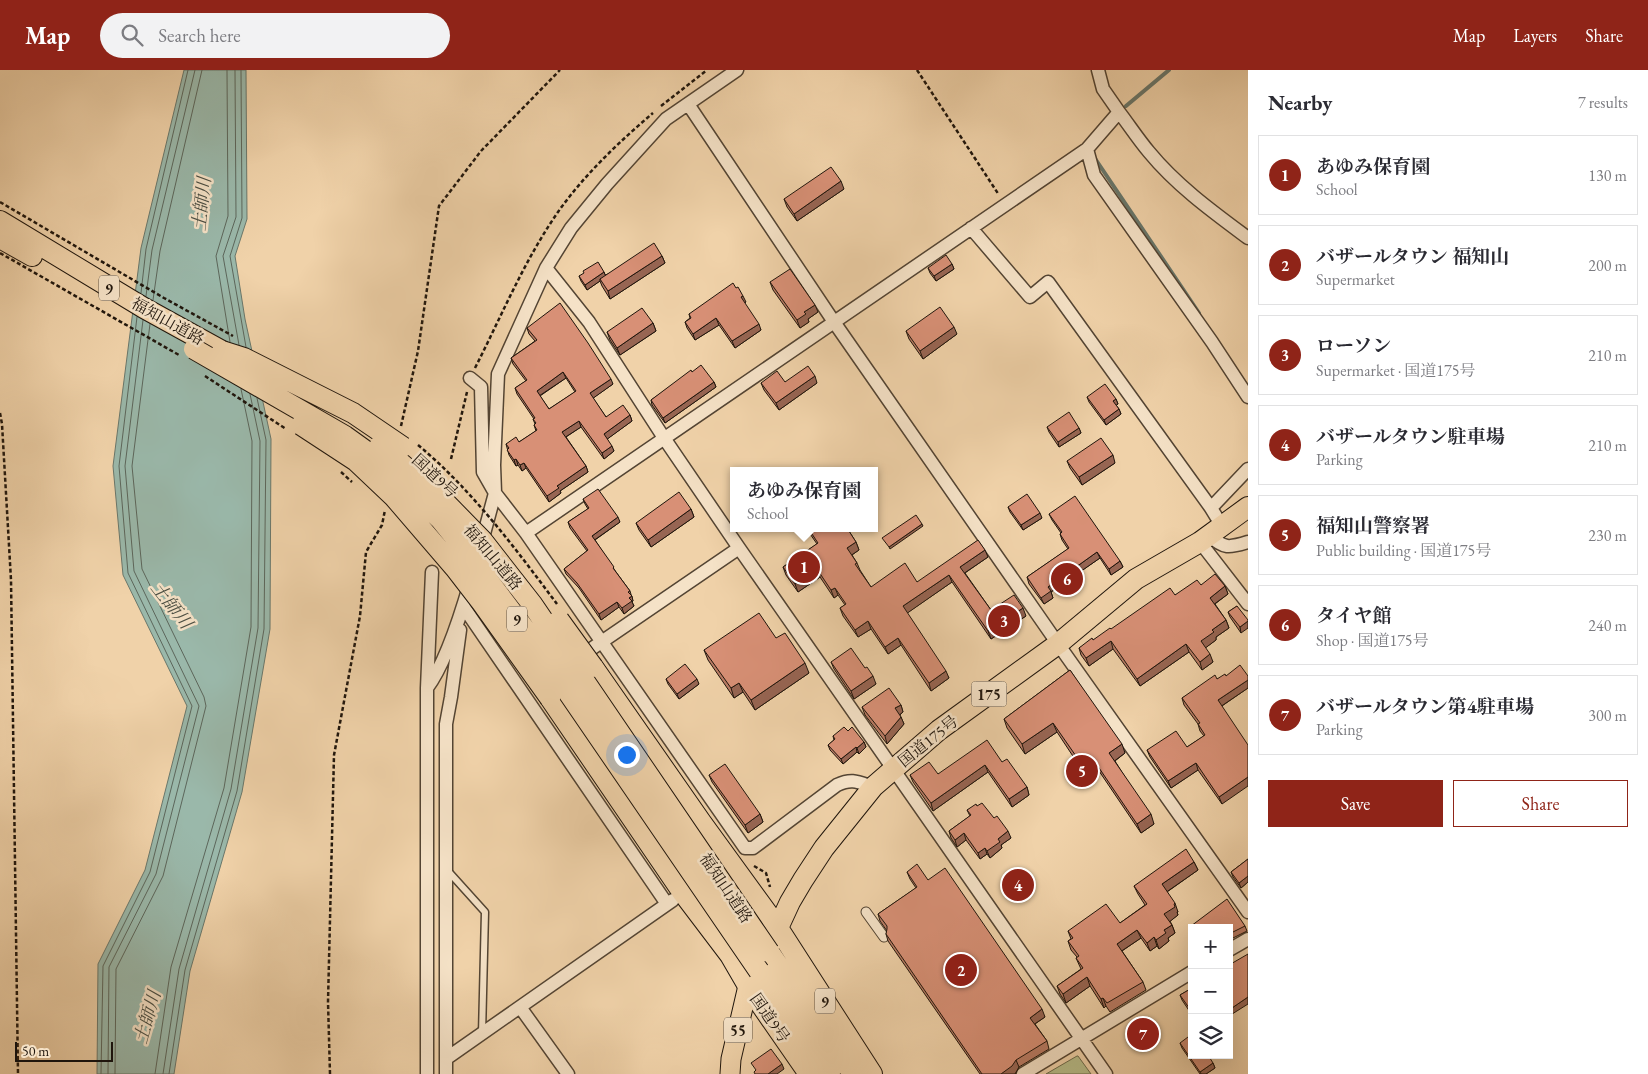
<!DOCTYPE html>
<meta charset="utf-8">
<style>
:root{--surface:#fff;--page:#f2f2f3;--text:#2b2b33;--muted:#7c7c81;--line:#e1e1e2;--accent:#8f2418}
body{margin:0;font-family:"EB Garamond","Noto Serif JP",serif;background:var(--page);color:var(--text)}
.controls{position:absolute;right:15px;bottom:15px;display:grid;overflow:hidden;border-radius:0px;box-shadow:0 5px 20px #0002}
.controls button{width:45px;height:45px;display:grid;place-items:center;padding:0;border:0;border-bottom:1px solid var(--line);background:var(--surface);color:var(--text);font:25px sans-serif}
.scale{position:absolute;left:15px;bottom:12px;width:98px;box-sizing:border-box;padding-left:5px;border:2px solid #1f150c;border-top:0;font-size:14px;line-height:18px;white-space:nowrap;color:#1f150c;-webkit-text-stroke:4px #f5e2c7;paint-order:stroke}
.you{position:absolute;left:626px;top:684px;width:18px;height:18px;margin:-12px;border:4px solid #fff;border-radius:50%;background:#1a73e8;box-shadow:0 0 0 8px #1a73e833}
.badge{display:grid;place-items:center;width:32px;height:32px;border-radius:50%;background:var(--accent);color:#fff;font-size:16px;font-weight:700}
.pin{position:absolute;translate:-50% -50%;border:2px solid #fff;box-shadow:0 1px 5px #0006}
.popup{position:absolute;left:730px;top:397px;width:148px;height:65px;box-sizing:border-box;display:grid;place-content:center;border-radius:0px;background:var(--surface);filter:drop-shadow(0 1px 4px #0005);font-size:16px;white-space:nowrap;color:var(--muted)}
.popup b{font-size:19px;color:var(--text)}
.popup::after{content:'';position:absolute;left:50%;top:100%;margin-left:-10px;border:10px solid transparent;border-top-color:var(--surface)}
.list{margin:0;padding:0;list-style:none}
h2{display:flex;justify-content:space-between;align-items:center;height:65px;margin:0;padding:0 20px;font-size:21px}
h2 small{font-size:16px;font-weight:400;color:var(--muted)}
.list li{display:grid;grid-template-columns:32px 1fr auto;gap:15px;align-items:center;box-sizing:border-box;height:80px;margin:0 10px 10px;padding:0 10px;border:1px solid var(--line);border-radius:0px}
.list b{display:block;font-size:19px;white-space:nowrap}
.list p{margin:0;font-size:16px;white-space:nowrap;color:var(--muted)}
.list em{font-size:16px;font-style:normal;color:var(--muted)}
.actions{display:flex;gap:10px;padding:15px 20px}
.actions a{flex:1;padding:11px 0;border:1px solid var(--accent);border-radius:0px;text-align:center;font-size:18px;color:var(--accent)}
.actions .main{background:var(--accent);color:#fff}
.icon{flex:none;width:28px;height:28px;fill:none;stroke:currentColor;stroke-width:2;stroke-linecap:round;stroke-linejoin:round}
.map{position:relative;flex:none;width:1248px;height:1004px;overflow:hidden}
header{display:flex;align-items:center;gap:30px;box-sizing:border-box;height:70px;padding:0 25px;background:var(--accent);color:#fff}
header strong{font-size:24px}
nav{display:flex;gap:28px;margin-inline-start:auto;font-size:18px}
.search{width:350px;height:45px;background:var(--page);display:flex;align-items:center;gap:12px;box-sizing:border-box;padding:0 18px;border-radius:28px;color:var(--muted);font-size:19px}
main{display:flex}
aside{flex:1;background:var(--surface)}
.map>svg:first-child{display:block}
.green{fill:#b7bd8a;stroke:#6b694b}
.water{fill:#9ab8aa;stroke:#69776b}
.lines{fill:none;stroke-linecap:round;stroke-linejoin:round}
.shore{stroke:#5c665b;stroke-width:1}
.stream{stroke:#69776b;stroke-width:4}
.service-casing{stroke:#534433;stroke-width:9}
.pedestrian-casing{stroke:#534433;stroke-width:11}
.minor-casing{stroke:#534433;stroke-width:15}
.primary-casing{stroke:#1f150c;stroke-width:21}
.trunk-casing{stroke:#1f150c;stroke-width:22}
.path{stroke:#1f150c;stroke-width:2.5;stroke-dasharray:4 2.5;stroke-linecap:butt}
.service{stroke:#f5e2c7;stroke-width:6}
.pedestrian{stroke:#f5e2c7;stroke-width:9}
.minor{stroke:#f5e2c7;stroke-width:12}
.primary{stroke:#f0d2a9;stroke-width:19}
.trunk{stroke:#f0d2a9;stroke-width:20}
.trunk-bridge-casing{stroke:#1f150c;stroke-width:22;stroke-linecap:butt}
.path-bridge{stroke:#1f150c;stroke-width:2.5;stroke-dasharray:4 2.5;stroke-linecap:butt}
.trunk-bridge{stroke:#f0d2a9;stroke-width:20}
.wall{fill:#ba7c65;stroke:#1f150c;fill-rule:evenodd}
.shaded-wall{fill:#976553;stroke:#1f150c}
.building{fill:#d89076;stroke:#1f150c;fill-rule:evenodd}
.labels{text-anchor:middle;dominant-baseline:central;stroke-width:5;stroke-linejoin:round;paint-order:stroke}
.shield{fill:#f5e2c7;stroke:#5f5244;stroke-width:1}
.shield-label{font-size:15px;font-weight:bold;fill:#1f150c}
.street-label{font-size:16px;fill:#1f150c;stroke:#f5e2c7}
.water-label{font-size:18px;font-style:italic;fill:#4a4e43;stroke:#f5e2c7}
</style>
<header>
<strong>Map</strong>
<div class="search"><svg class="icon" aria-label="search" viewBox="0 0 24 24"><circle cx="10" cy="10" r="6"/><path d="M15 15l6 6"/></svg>Search here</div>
<nav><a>Map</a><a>Layers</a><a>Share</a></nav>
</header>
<main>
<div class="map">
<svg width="1248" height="1004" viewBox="0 0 1248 1004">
<rect width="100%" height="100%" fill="#f0d2a9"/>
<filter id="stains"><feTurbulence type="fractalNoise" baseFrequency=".004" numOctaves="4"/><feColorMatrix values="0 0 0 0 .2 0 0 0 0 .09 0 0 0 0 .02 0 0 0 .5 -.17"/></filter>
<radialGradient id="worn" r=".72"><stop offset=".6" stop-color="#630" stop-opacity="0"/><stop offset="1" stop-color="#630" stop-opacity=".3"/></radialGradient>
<path class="green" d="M1078,986L1091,1004H1046L1077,986Z"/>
<path class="water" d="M184,0H246L247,149L235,186L245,249L271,369L270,559L242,722L190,901L174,1004H97L98,894L145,800L187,636L123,505L113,396L141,178Z"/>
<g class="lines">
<path class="shore" d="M227,0L228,146L216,186L230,272
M235,0L236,147L223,186L239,275
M241,0L242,148L230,186L246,277
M141,223L146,179L188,0
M146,226L152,180L195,0
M153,230L160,181L202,0
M101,1004L103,896L150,802L192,636L128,503L119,396L137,247
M108,1004L109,897L156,804L199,636L134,501L125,396L143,250
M115,1004L116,899L163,806L206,636L204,627L142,499L132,396L150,254
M155,1004L171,897L224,718L251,557L252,371L241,319
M163,1004L179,899L231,719L258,558L260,371L250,324
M169,1004L185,900L237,721L264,559L266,370L257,328"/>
<path class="stream" d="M1126,36L1169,0
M1094,87L1199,243"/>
<g class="service-casing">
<path id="service" d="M448,801L485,842L482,964"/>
</g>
<g class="pedestrian-casing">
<path id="pedestrian" d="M866,842L884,867"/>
</g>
<g class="minor-casing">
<path id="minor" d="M688,34L834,252L1058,574L1248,842
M1119,42C1129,55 1138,69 1149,82C1177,116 1213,142 1248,168
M1087,79L1094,105L1212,272L1248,327
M971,158L1030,227L1048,212L1211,438L1222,456
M546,198L589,252L664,368L739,478L1106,1004
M470,308L481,317L483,402L495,423L526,463L745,778H753L837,715C852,708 858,712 873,717
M1211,438L1248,399
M526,463L1087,79L1119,42L1103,19L1098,0
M1209,465C1224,479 1229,478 1248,472
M1200,472L1248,534
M481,475L495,423L494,395L498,304L546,198L571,158L607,114L666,49L737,0
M463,536L667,834
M578,588L739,478
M427,618C446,593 461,544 470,513
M1229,880L1248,869
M520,937L568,1004
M447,988L673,830
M427,1004V618L432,502
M446,1004V654L451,627L460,560
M1023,1004L1192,902"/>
</g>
<g class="primary-casing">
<path id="primary" d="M730,1004L731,989L748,916"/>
</g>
<g class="trunk-casing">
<path id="trunk" d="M0,151L144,238L222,281
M0,168L32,186
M593,597L701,752L778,858L872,1004
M550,628L683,823L730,885L748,916L809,1004
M769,882L853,1004
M759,901L830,1004
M748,916L778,858L790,832L803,810L824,778L873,717L939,660L1058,574L1136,509L1200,472L1248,437"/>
</g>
<path class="path" d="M917,0L999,125
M661,36L707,0
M475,298C502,245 524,191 558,142C584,105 619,72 653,43
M0,343L2,354L11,510L18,1004
M401,356L418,281L439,136L481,81L560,0
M451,389L467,322
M754,796L766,803L770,817
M330,1004L328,932L334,685L360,546L366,482L382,455L385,440"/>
<use href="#service" class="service"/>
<use href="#pedestrian" class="pedestrian"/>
<use href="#minor" class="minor"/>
<use href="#primary" class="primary"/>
<use href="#trunk" class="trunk"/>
<g class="trunk-bridge-casing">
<path id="trunk-bridge" d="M194,279L345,366L377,389L440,449L466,481L524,558L759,901
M222,281L244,288L353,343L403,377
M301,355L356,391L394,427L455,498L482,533L550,628
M380,375L439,426L482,470L532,534L769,882
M559,550L593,597"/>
</g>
<path class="path-bridge" d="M0,132L164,228L233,266
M0,183L179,285
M205,306L286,359
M418,375C472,420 515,478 557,534
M341,402L352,412"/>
<use href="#trunk-bridge" class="trunk-bridge"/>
</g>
<path class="wall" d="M844,119L797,151L787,137L784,129Z
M662,186L665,193L610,229L602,216L600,211L587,220L581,211L579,206L604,202L605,205Z
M952,194L954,199L936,211L930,203L928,198Z
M770,212L818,242L808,249L809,252L800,258L773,220Z
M746,232L744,233L761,260L735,278L719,255L695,270L687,258L685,252L690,248L689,244Z
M653,253L656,261L620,285L610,270L607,262Z
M527,258L613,314L593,328L606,347L630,345L632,351L607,369L614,381L604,389L581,357L566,367L586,396L588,402L560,421L561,423L549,432L526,398L522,401L518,395L516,396L509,385L506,374L519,372L536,361L534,355L535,354L533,349H534L517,324L515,318L526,311L513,294L511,288L535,271L529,264ZM566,308L575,322L549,339L540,326Z
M906,261L957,264L923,289L909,269Z
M692,302L714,312L716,317L665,353L652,335L651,330Z
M785,312L817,313L779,340L764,320L761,313Z
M1087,327L1116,329L1118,334L1116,335L1119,339L1121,344L1106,355L1089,332Z
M1047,357L1079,358L1081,363L1059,377L1049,362Z
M1067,391L1115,393L1082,415L1070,398Z
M583,429L620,452L595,470L616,502L630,521L633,531L632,532L634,536L624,544L619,537L601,550L579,518L566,504L564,499L587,481L570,458L568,452L588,439L585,434Z
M1008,437L1042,448L1023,460L1010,442Z
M691,439L694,447L651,477L639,460L636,453Z
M1049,444L1120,491L1123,497L1111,505L1100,488L1051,522L1053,528L1044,534L1029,514L1027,507L1068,479L1062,470L1060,464L1061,463L1052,450Z
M806,458H847L856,472L859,480L852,485L857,493L860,500L871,517L917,512L988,487L965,503L991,540L1026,546L991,569L952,512L907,543L949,608L931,621L901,575L888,584L871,559L858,567L843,546L840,538L845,535L838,525L834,528L820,507L798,522L786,505L783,497L817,474Z
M1201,515L1225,516L1228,524L1215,534L1226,550L1229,558L1216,567V570L1205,578L1213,592L1202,600L1189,582L1140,616L1113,579L1089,596L1081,585L1079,578L1175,525Z
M1237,536L1241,563L1230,547L1228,542Z
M776,568L809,603L755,640L743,622L734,628L708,590L704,580Z
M831,592L865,598L876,614L854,629L834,599Z
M1070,600L1125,683L1115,691L1154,754L1141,763L1099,701L1088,709L1057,662L1025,684L1007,658L1004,649Z
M1226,606H1248V618L1222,636V734L1198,700L1171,718L1150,687L1147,680L1187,677L1204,666L1200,661L1198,654L1184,635L1182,628L1217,609Z
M666,609L699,614L679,629L668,614Z
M901,635L903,642L900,645L904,654L887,674L865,645L862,637Z
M848,661L864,672L866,677L859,684L857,682L843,694L830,680L828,675L834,670L833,666Z
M1002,692L1027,717L1029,725L1012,737L988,702L933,741L913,712L910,705L938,704Z
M709,705L760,744L763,752L748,763L712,712Z
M977,736L994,748L1011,768L1001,775L1002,778L990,788L987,784L980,789L966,770L957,777L951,768L949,761L970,746L967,740Z
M1248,789V812L1241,818L1233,807L1231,802Z
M1194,792L1198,800L1167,822L1178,842H1177L1178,845L1170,851L1172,855L1175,863L1168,868L1169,871L1159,879L1157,876L1150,881L1141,868L1122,881L1143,912L1146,920L1110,942L1106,936L1104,938L1090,916L1066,933L1060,924L1057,916L1081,899L1076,888L1077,887L1071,880L1068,871L1071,869L1068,861L1120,853L1145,835L1138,824L1134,816Z
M907,802L928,810L1045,947L1035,954L1047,971L1049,979L1019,997L1015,1004H980L888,871L886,864L887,861L880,851L878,844L916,818L910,809Z
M1191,856H1245L1247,861L1231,869L1229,867V858H1192Z
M1192,918V945L1182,930L1180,925Z
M1180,973L1213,993L1215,998L1206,1004H1200L1182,978Z"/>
<path class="shaded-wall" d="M841,111L844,119L797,151L794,144Z
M662,186L665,193L610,229L608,221Z
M952,194L954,199L936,211L934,206Z
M604,202L606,207L600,209V211L587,220L585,215Z
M743,226L746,232L743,234L741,227Z
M815,235L818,242L808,249L809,252L800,258L797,250L804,242Z
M716,248L719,255L695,270L693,264Z
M653,253L656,261L620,285L617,278Z
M759,254L761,260L735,278L732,271Z
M954,257L957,264L923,289L920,281Z
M563,302L566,308L539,326L537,321Z
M815,306L817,313L779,340L776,333Z
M611,309L613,314L592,329L590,323Z
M714,312L716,317L665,353L663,348Z
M1116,329L1118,334L1115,336L1113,331Z
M1119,339L1121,344L1106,355L1104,350Z
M630,345L632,351L606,370L604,364Z
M579,351L581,357L564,368L562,362Z
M1079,358L1081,363L1059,377L1058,372Z
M612,376L614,381L604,389L602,383Z
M1113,385L1115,393L1082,415L1079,407Z
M516,389L518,395L516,396L514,390Z
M524,393L526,398L522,401L520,395Z
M586,396L588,402L560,421L561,423L549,432L547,426L557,416Z
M691,439L694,447L651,477L648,470Z
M1040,443L1042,448L1023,460L1021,455Z
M618,447L620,452L593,471L592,466Z
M922,454L923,456L890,479L889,477Z
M856,472L859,480L850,486L847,478Z
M985,480L988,487L963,504L960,497Z
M1097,482L1100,488L1051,522L1053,528L1044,534L1041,528L1048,517Z
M1120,491L1123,497L1111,505L1109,499Z
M817,499L820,507L798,522L795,514Z
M949,505L952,512L906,544L903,536Z
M1225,516L1228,524L1213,535L1210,528Z
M835,518L838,525L834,528L831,520Z
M632,526L633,531L632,532L634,536L624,544L622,538L629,528Z
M617,532L619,537L601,550L599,544Z
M1023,538L1026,546L991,569L988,561Z
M1226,550L1229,558L1216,567V570L1204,579L1201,571L1212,560Z
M868,551L871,559L858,567L855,560Z
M1248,551V558L1241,563L1240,557Z
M898,568L901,575L888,584L885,577Z
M1111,571L1113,579L1089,596L1086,588Z
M1186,574L1189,582L1140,616L1137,609Z
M1210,584L1213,592L1202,600L1200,592Z
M805,593L809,603L755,640L751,630Z
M946,601L949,608L931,621L929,613Z
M873,606L876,614L854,629L851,621Z
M697,609L699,614L679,629L677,624Z
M1248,610V618L1220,637L1218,630Z
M739,613L743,622L734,628L731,618Z
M901,635L903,642L898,646L895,638Z
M901,647L904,654L887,674L885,666Z
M1053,653L1057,662L1025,684L1022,674Z
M864,672L866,677L859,684L857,678Z
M1122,674L1125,683L1113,692L1109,683Z
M856,677L857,682L843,694L841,689Z
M1095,692L1099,701L1088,709L1085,699Z
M1196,693L1198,700L1171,718L1168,711Z
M985,695L988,702L933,741L931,733Z
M1248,707V716L1222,734L1219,727Z
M1027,717L1029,725L1012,737L1009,729Z
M760,744L763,752L748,763L745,755Z
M1151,744L1154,754L1141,763L1137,754Z
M1008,761L1011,768L1001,775L1002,778L990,788L987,781L998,769Z
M964,763L966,770L957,777L955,770Z
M985,778L987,784L980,789L978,783Z
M1194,792L1198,800L1165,823L1162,814Z
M1248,806V812L1241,818L1239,813Z
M1175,833L1178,842H1177L1178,845L1168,853L1164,844Z
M1172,855L1175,863L1168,868L1169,871L1159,879L1156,870L1164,860Z
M1137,860L1141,868L1120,882L1117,874Z
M1154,867L1157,876L1150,881L1147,873Z
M1087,907L1090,916L1066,933L1063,924Z
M1248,927V934L1229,946V940Z
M1103,928L1106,936L1104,938L1101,929Z
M1042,939L1045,947L1033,955L1030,948Z
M1016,990L1019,997L1015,1004H1001Z
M1213,993L1215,998L1206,1004H1201L1200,1002Z
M782,994L784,999L777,1004H768Z"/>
<path class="building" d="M831,97L841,111L794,144L784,129Z
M654,173L662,186L608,221L600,209Z
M946,185L952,194L934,206L928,198Z
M598,192L604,202L585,215L579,206L584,203L583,201Z
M790,199L815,235L804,242L806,244L797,250L770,212Z
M733,213L736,218L738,217L743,226L741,227L759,254L732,271L716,248L693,264L685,252L691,248L689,244Z
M560,233L588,273L611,309L590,323L606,347L623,335L630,345L604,364L612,376L602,383L579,351L562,362L586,396L557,416L559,418L547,426L524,393L520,395L516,389L514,390L507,380L509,378L506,374L516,367L519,372L537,360L534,355L536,353L533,349L535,348L515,318L527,310L511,288L537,270L527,258ZM563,302L576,321L549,339L537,321Z
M940,237L954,257L920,281L906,261Z
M642,238L653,253L617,278L607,262Z
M701,295L714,312L663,348L651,330L691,300L692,302Z
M808,296L815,306L776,333L761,313L777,301L785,312Z
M1105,314L1116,329L1113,331L1119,339L1104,350L1087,327Z
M1069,342L1079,358L1058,372L1047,357Z
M1101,368L1113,385L1079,407L1067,391Z
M598,419L618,447L592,466L614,497L613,498L630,521L628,522L632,526L629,528L632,531L622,538L617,532L599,544L577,513L564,499L588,480L568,452L589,438L583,429Z
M679,422L691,439L648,470L636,453Z
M1027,424L1040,443L1021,455L1008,437Z
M1075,426L1120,491L1109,499L1097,482L1048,517L1051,521L1041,528L1027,507L1069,478L1060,464L1062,462L1049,444Z
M916,445L922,454L889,477L882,468Z
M808,458H847L856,472L847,478L857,493L855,494L871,517L905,493L917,512L978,470L985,480L960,497L991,540L1014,525L1023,538L988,561L949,505L903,536L946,601L929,613L898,568L885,577L868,551L855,560L840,538L846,534L835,518L831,520L817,499L795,514L783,497L818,473Z
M1215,504L1225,516L1210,528L1226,550L1212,560L1214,562L1201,571L1210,584L1200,592L1186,574L1137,609L1111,571L1086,588L1079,578L1092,568L1093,570L1110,558L1111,559L1170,518L1175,525L1197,510L1201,515Z
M1237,536L1248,550V551L1240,557L1228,542Z
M759,543L776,568L785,563L805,593L751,630L739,613L731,618L704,580Z
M851,578L865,598L867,597L873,606L851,621L831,592Z
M685,594L697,609L677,624L666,609Z
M1240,595L1248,606V610L1218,630L1248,675V707L1219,727L1196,693L1168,711L1147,680L1176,661L1187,677L1205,665L1198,654L1200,653L1182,628L1215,605L1217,609L1225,604L1226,606Z
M1070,600L1122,674L1109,683L1151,744L1137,754L1095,692L1085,699L1053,653L1022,674L1004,649Z
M889,618L901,635L895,638L901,647L885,666L862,637Z
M844,657L848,661L852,657L864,672L857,678L856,677L841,689L828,675L835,669L833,666Z
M987,670L1002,692L1007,689L1027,717L1009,729L985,695L931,733L910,705L929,692L938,704Z
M725,694L760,744L745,755L709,705Z
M982,733L994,748L997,746L1008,761L998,769L1000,772L987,781L985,778L978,783L964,763L955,770L949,761L971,745L967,740L976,734L977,736Z
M1186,779L1194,792L1162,814L1175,833L1174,834L1175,837L1164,844L1172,855L1164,860L1166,863L1156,870L1154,867L1147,873L1137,860L1117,874L1143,912L1107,933L1103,928L1101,929L1087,907L1063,924L1057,916L1083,898L1076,888L1079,886L1068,871L1073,868L1068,861L1106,834L1120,853L1147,834L1134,816Z
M1248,789V806L1239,813L1231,802Z
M917,794L928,810L945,798L1042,939L1030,948L1047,971L1016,990L1012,996L1001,1004H982L886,864L887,859V856L878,844L917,817L907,802Z
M1227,829L1245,856L1229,864V858H1193L1191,856Z
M1248,884V927L1229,940V895Z
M1192,918V942L1180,925Z
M1192,964V985H1208L1213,993L1200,1002L1180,973Z
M771,979L782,994L768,1004H755L754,1002L756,1000L751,993Z"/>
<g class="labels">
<g class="shield">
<rect x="99" y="205.5" width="20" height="25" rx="4"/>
<rect x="507" y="536.5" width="20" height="25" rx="4"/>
<rect x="971.5" y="611.5" width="35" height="25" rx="4"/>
<rect x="815" y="918.5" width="20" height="25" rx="4"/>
<rect x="724" y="947.5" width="28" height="25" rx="4"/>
</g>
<g class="shield-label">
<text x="109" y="218">9</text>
<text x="517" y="549">9</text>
<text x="989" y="624">175</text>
<text x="825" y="931">9</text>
<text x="738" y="960">55</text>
</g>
<g class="street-label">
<text transform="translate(168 251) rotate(29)">福知山道路</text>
<text transform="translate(435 406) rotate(43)">国道9号</text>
<text transform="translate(493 487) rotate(50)">福知山道路</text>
<text transform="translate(928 671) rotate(-39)">国道175号</text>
<text transform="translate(726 818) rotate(56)">福知山道路</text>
<text transform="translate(770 948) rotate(55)">国道9号</text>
</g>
<g class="water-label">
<text transform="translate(201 134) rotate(-84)">土師川</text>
<text transform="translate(172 535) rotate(52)">土師川</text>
<text transform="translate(147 947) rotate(-74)">土師川</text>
</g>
</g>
<rect width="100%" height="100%" filter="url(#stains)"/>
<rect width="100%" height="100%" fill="url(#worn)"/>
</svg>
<div class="controls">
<button>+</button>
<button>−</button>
<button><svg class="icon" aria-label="layers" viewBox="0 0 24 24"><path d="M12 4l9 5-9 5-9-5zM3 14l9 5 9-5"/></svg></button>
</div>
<div class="scale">50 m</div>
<div class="you"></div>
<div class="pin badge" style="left:804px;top:497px">1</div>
<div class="popup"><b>あゆみ保育園</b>School</div>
<div class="pin badge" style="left:961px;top:900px">2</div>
<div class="pin badge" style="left:1004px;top:551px">3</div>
<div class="pin badge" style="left:1018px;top:815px">4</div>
<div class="pin badge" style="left:1082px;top:701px">5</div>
<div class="pin badge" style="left:1067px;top:509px">6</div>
<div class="pin badge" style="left:1143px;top:964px">7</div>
</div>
<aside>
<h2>Nearby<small>7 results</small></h2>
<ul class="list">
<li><span class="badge">1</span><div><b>あゆみ保育園</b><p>School</p></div><em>130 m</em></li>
<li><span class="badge">2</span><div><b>バザールタウン 福知山</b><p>Supermarket</p></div><em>200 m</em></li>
<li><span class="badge">3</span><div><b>ローソン</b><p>Supermarket · 国道175号</p></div><em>210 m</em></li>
<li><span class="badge">4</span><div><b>バザールタウン駐車場</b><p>Parking</p></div><em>210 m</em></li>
<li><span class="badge">5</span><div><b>福知山警察署</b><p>Public building · 国道175号</p></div><em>230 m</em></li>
<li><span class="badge">6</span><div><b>タイヤ館</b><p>Shop · 国道175号</p></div><em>240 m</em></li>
<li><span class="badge">7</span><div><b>バザールタウン第4駐車場</b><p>Parking</p></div><em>300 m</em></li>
</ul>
<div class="actions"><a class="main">Save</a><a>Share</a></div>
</aside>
</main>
